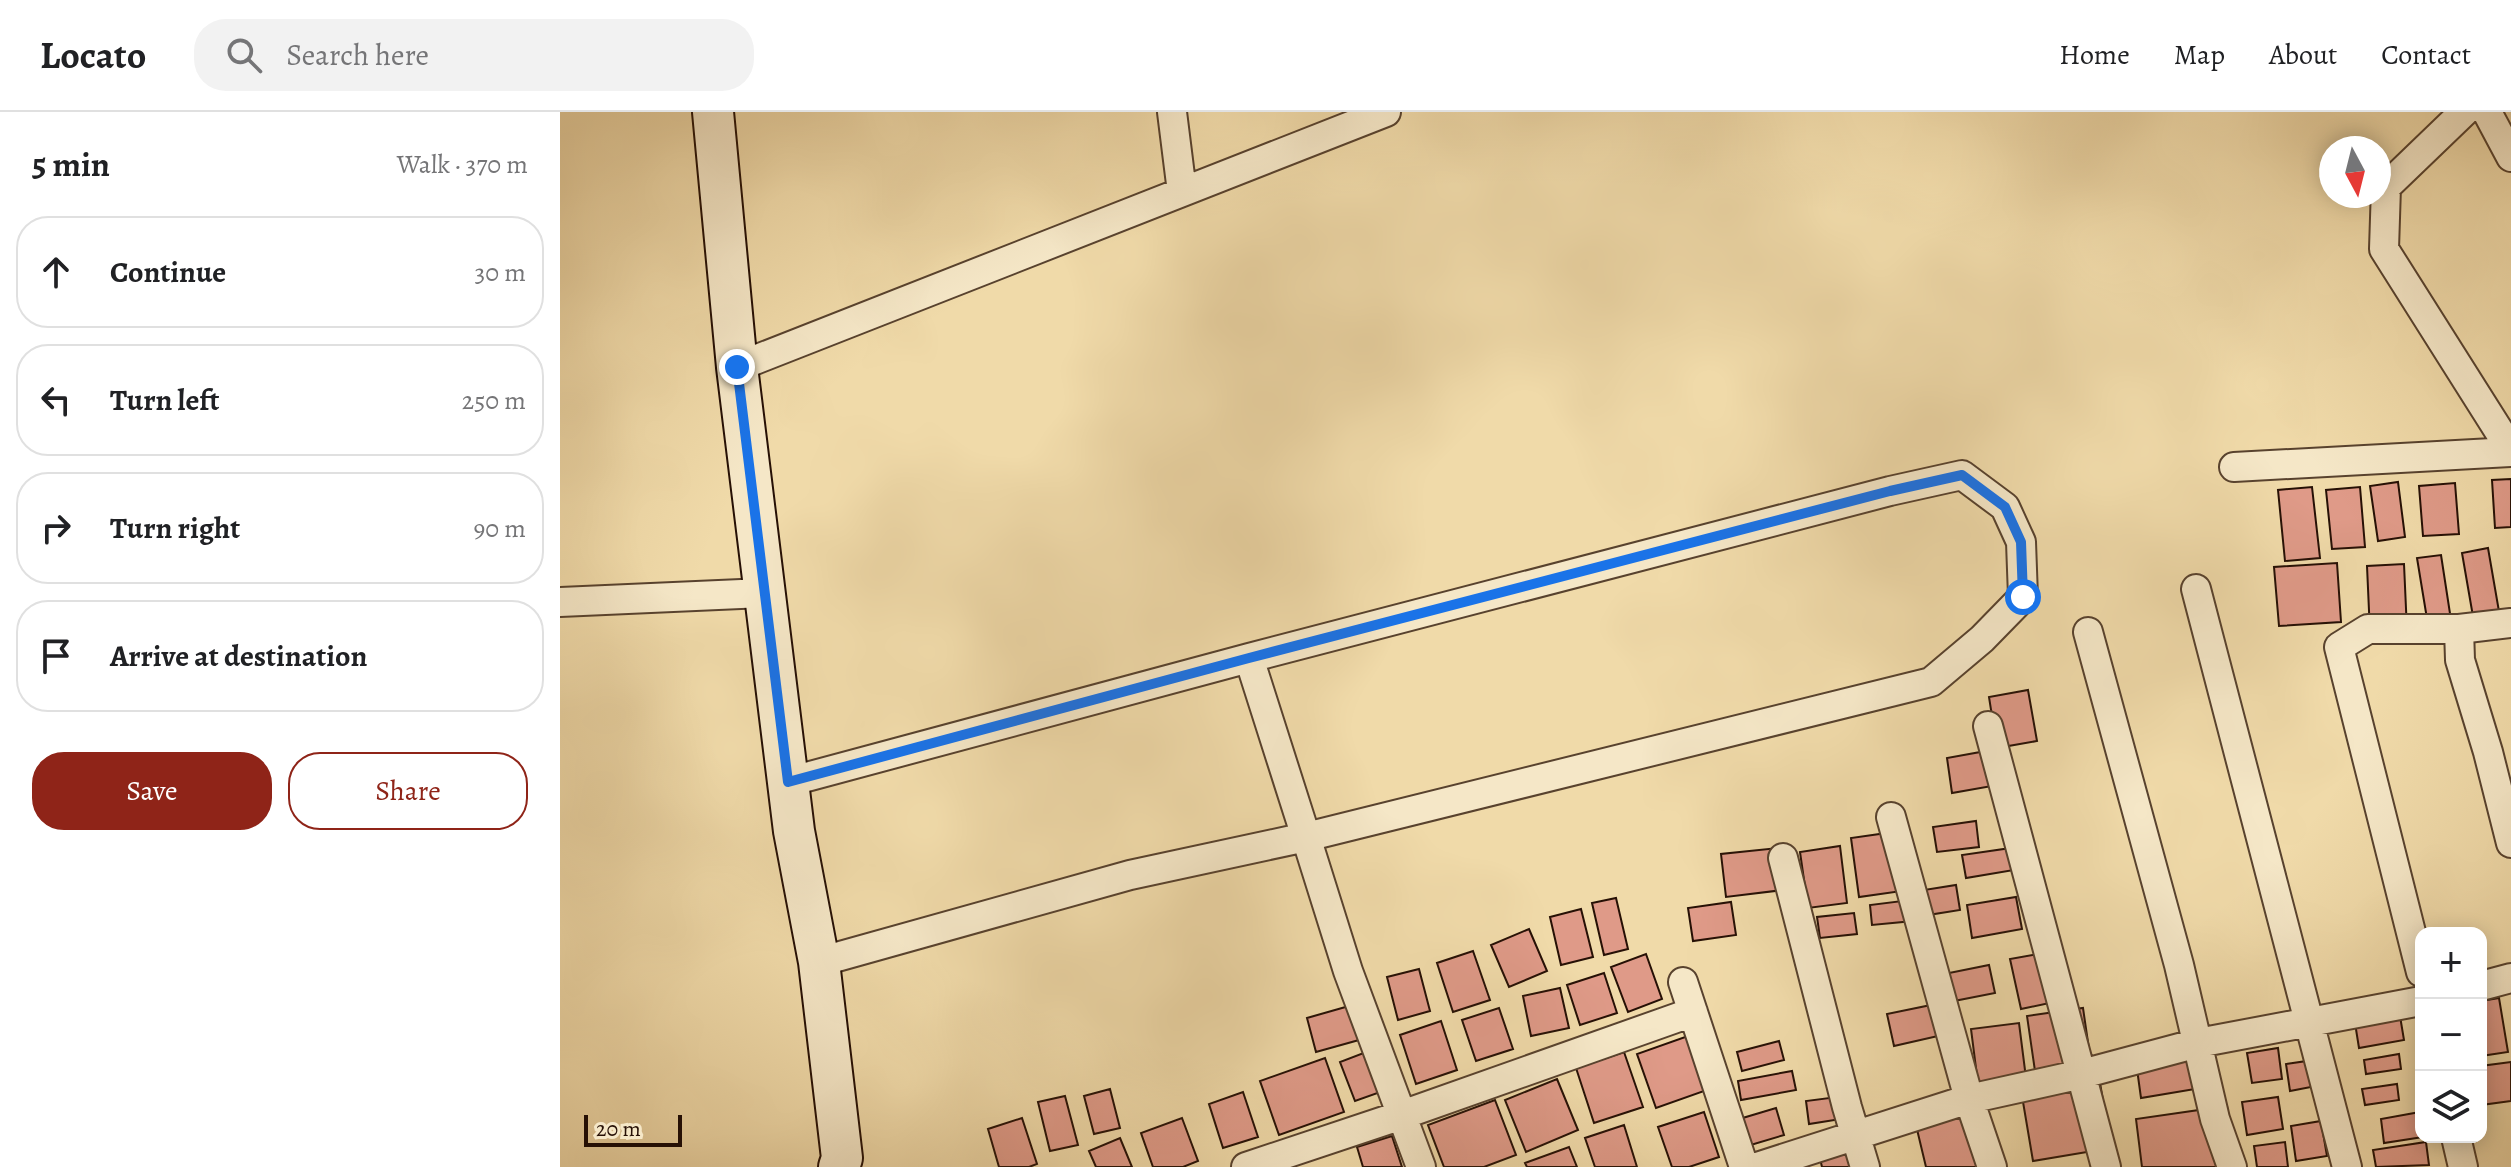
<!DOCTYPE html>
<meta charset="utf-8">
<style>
:root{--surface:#fff;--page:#f2f2f2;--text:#202124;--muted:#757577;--line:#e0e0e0;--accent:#8f2418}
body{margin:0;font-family:Alegreya,serif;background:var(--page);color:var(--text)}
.controls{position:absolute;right:24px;bottom:24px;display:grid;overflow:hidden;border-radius:16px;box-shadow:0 4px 20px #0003}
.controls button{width:72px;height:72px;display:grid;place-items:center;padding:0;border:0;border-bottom:2px solid var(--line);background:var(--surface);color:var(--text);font:40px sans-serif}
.compass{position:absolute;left:1759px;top:24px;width:72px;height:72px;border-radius:50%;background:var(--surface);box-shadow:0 4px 20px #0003;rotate:173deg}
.scale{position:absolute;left:24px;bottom:20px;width:98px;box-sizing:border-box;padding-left:8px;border:4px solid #261005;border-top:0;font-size:22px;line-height:28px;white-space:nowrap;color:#261005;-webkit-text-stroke:6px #f5e7c7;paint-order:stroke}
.stop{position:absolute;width:24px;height:24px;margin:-18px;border:6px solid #1a73e8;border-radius:50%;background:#fff}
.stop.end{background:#1a73e8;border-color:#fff;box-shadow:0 2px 8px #0008}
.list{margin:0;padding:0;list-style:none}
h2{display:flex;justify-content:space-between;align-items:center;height:104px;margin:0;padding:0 32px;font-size:34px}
h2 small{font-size:26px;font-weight:400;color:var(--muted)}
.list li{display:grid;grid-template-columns:52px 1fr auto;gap:24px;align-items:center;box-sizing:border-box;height:112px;margin:0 16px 16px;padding:0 16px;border:2px solid var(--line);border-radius:32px}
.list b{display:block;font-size:30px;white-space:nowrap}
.list em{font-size:26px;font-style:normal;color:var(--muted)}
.actions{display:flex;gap:16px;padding:24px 32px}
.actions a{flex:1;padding:18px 0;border:2px solid var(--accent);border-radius:32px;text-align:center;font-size:28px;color:var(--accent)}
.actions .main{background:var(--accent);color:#fff}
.icon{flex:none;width:44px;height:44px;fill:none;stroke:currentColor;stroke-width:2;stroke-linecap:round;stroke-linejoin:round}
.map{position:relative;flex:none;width:1951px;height:1055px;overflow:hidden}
header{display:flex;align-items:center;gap:48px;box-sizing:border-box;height:112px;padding:0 40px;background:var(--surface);border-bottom:2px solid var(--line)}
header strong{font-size:38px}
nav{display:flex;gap:44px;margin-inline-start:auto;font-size:28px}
.search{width:560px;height:72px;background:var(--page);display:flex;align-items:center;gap:20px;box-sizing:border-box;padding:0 28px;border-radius:32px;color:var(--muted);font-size:30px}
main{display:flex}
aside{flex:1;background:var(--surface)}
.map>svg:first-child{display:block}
.building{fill:#df9a88;stroke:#261005;stroke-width:2}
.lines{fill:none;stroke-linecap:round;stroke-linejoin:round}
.street-casing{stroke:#58422e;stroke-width:32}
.secondary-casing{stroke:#261005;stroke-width:44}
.street{stroke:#f5e7c7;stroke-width:28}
.secondary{stroke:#f5e7c7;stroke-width:40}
.route{stroke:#1a73e8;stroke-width:10}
</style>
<header>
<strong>Locato</strong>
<div class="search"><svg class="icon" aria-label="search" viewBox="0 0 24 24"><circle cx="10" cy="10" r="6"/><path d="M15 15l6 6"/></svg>Search here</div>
<nav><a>Home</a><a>Map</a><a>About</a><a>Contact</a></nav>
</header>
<main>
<aside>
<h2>5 min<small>Walk · 370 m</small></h2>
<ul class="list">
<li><svg class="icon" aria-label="ahead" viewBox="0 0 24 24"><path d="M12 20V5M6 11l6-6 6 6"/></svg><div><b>Continue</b></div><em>30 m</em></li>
<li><svg class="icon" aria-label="left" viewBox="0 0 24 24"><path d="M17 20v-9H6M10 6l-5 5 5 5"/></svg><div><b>Turn left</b></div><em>250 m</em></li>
<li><svg class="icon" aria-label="right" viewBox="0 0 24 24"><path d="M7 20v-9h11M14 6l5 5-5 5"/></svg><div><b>Turn right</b></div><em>90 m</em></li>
<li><svg class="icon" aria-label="arrive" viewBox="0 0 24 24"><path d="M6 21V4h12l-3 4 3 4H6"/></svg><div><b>Arrive at destination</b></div></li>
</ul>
<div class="actions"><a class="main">Save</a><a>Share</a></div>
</aside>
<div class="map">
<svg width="1951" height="1055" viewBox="0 0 1951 1055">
<rect width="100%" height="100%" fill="#f0daa9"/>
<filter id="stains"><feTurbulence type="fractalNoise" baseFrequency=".0025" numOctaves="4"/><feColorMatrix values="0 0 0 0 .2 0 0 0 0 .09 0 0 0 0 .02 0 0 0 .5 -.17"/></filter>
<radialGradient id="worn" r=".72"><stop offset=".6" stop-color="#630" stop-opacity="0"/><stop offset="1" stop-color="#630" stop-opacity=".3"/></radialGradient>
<path class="building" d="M1951,367V415L1935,416L1932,368Z
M1838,370L1845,425L1818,429L1810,374Z
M1895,371L1899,422L1863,424L1859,374Z
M1752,375L1760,446L1725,449L1718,378Z
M1800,375L1805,435L1772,437L1766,378Z
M1928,436L1941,511L1915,516L1902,441Z
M1881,443L1893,521L1870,525L1857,446Z
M1777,451L1781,510L1719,514L1714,455Z
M1844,452L1847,519L1810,521L1807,454Z
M1468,578L1477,629L1437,636L1429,585Z
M1426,639L1432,674L1392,681L1387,646Z
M1416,709L1419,735L1377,740L1373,715Z
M1334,720L1342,779L1299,785L1291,726Z
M1280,734L1287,791L1248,796L1240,740Z
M1218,736L1223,778L1166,785L1161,742Z
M1451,736L1454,758L1406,766L1402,743Z
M1396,773L1400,798L1368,803L1364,778Z
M1456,785L1462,817L1412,826L1407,793Z
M1056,786L1068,837L1044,843L1032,791Z
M1350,788L1353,809L1312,813L1310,793Z
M1171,790L1176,823L1133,829L1128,796Z
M1021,797L1033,845L1001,853L990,805Z
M1294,801L1297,822L1260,826L1257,805Z
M969,817L987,859L949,875L931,833Z
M913,839L930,888L893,900L877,851Z
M1489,840L1499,889L1461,897L1450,847Z
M1086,842L1102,887L1068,900L1051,855Z
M1429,853L1435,881L1394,889L1389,861Z
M859,857L870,899L838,908L827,865Z
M1044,861L1057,901L1020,913L1007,873Z
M1000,876L1009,916L971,924L963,884Z
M1939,886L1948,940L1921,944V889Z
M1371,893L1378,924L1334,934L1327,902Z
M789,894L799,928L756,940L747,906Z
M939,896L953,937L916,949L902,908Z
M1523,896L1531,951L1475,959L1467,904Z
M1840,904L1844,928L1799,936L1795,911Z
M881,909L897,958L856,972L840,923Z
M1459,911L1466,966L1418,972L1411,917Z
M1128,924L1147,978L1096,996L1077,942Z
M1219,929L1224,948L1182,959L1177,940Z
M1718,936L1722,967L1692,971L1687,941Z
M814,937L829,977L795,989L780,950Z
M1064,940L1083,995L1034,1011L1016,956Z
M1839,942L1841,957L1806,962L1804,948Z
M1648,945L1653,974L1581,986L1577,957Z
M765,946L784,1000L719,1023L700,969Z
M1747,949L1751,975L1730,979L1726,952Z
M1951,950V989L1921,993V954Z
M1232,959L1236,978L1181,988L1178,969Z
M1539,965L1551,1036L1473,1049L1461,978Z
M997,967L1018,1018L966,1040L945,988Z
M1837,972L1839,988L1805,993L1802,977Z
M550,977L560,1016L534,1022L524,984Z
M683,980L698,1025L663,1036L649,992Z
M505,984L518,1033L490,1039L478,990Z
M1277,985L1281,1007L1249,1012L1246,989Z
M1718,985L1723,1017L1687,1023L1682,990Z
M935,988L956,1043L924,1055H884L868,1013Z
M1667,994L1675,1055H1582L1576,1007Z
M1216,996L1224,1023L1184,1035L1176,1008Z
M1411,996L1425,1055H1366L1355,1009Z
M1144,1000L1159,1045L1129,1055H1112L1098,1015Z
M1860,1000L1861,1025H1863L1824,1031L1821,1007Z
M462,1006L477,1052L469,1055H439L428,1017Z
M622,1006L638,1049L623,1055H593L581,1021Z
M1761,1009L1767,1044L1736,1049L1731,1014Z
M1064,1013L1077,1055H1035L1025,1026Z
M832,1024L842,1055H803L797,1035Z
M560,1026L572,1055H536L529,1039Z
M1299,1028L1294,1055H1262L1258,1038Z
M1725,1030L1728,1055H1697L1694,1034Z
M1866,1030L1869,1053L1816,1055L1813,1038Z
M1009,1035L1017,1055H967L965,1051Z"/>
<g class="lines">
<g class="street-casing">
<path id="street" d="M612,0L622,80
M1904,0L1826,75L1824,137L1951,338
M1927,0L1951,45
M177,255L826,0
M1674,355L1951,340
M1636,477L1787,1055
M0,490L204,481
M1899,517L1900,548L1928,640L1951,731
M1528,520L1619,853L1655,1007L1672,1055
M1428,614L1546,1055
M228,670L689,546L1330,379L1402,363L1445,395L1461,430L1463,485L1422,527L1371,570L746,725L689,546
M1331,705L1409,987L1432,1055
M1223,746L1287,995L1305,1055
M259,850L570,763L746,725L788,859L861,1055
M1861,860L1779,535L1808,517H1899L1951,511
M1123,870L1184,1055
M1921,874L1951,866
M1896,1025L1903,1055
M686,1055L842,1003L1133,900
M1197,1055L1409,987L1522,962L1638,931L1861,889"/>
</g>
<g class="secondary-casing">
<path id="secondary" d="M153,0L177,255L234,719L259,850L282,1046L279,1055"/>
</g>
<use href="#street" class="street"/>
<use href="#secondary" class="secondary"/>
</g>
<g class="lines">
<path class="route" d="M177,255L228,670L689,546L1330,379L1402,363L1445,395L1461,430L1463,485"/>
</g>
<rect width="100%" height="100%" filter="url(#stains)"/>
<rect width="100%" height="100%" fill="url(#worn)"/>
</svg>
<div class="controls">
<button>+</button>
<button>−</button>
<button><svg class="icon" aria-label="layers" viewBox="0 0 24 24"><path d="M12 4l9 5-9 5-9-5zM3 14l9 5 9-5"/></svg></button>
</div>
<svg class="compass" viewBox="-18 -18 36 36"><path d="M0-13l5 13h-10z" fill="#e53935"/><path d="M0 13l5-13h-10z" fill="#757577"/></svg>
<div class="scale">20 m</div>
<div class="stop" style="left:1463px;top:485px"></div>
<div class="stop end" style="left:177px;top:255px"></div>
</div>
</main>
